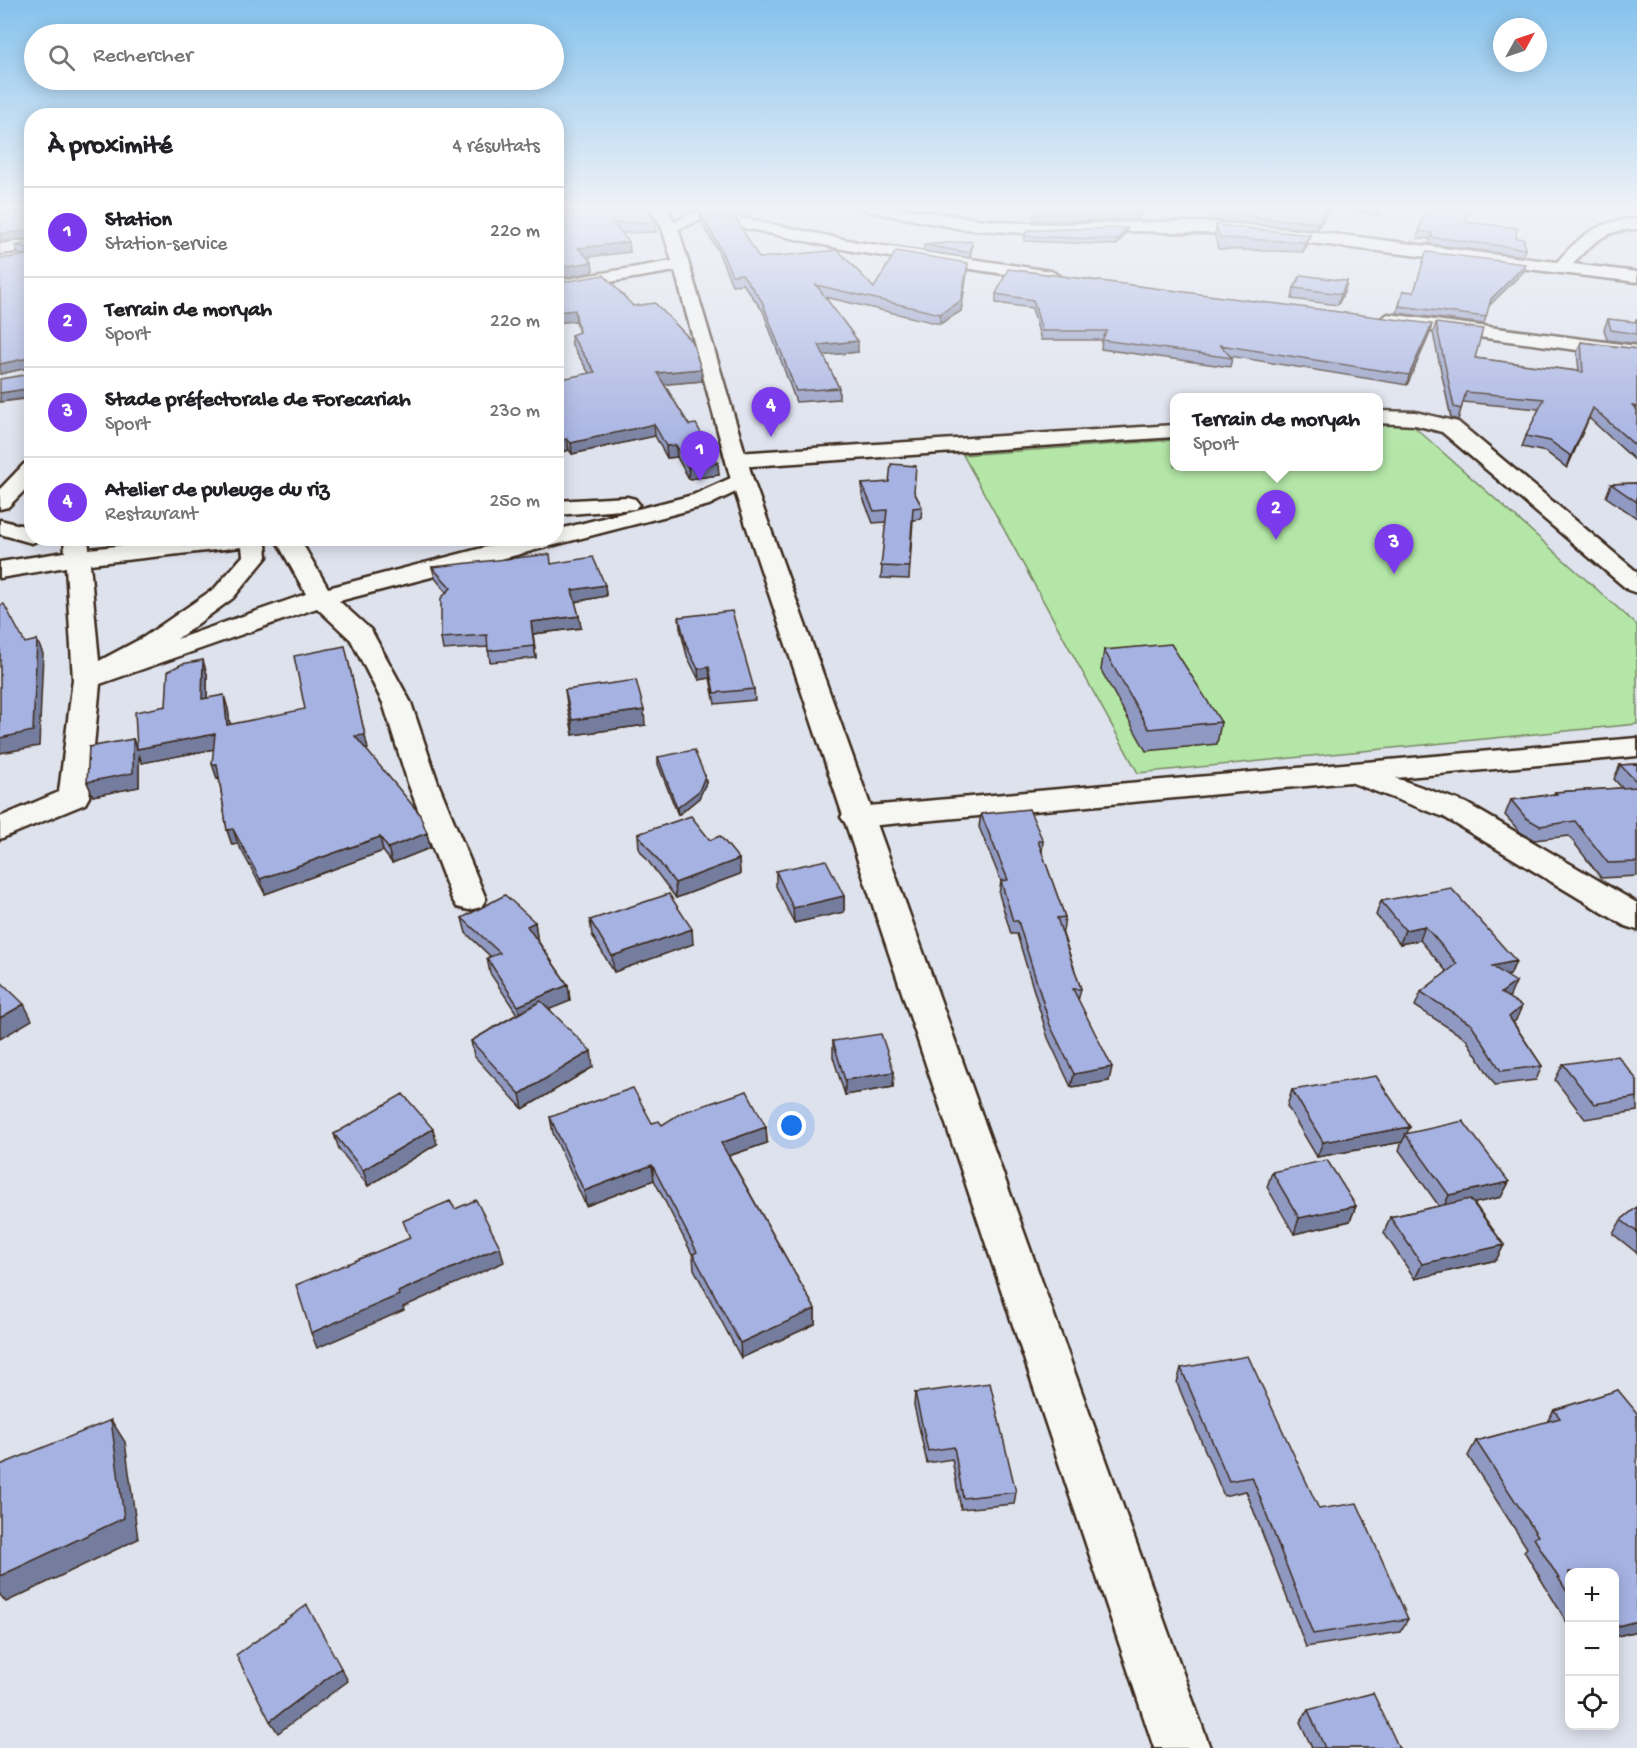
<!DOCTYPE html>
<html lang="fr">
<meta charset="utf-8">
<style>
:root{--surface:#fff;--page:#f2f2f2;--text:#202124;--muted:#757577;--line:#e0e0e0;--accent:#7c3aed}
body{margin:0;font-family:"Gochi Hand",sans-serif;background:var(--page);color:var(--text)}
.controls{position:absolute;right:18px;bottom:18px;display:grid;overflow:hidden;border-radius:12px;box-shadow:0 3px 15px #0003}
.controls button{width:54px;height:54px;display:grid;place-items:center;padding:0;border:0;border-bottom:2px solid var(--line);background:var(--surface);color:var(--text);font:30px sans-serif}
.compass{position:absolute;left:1493px;top:18px;width:54px;height:54px;border-radius:50%;background:var(--surface);box-shadow:0 3px 15px #0003;rotate:50deg}
.you{position:absolute;left:792px;top:1126px;width:21px;height:21px;margin:-15px;border:4px solid #fff;border-radius:50%;background:#1a73e8;box-shadow:0 0 0 9px #1a73e833}
.badge{display:grid;place-items:center;width:39px;height:39px;border-radius:50%;background:var(--accent);color:#fff;font-size:20px;font-weight:700}
.pin{position:absolute;translate:-50% -50px;filter:drop-shadow(0 2px 3px #0008)}
.pin::after{content:'';position:absolute;top:32px;width:21px;height:18px;background:inherit;clip-path:polygon(0 0,100% 0,50% 100%)}
.popup{position:absolute;left:1170px;top:393px;width:213px;height:78px;box-sizing:border-box;display:grid;place-content:center;border-radius:12px;background:var(--surface);filter:drop-shadow(0 2px 4px #0005);font-size:20px;white-space:nowrap;color:var(--muted)}
.popup b{font-size:22px;color:var(--text)}
.popup::after{content:'';position:absolute;left:50%;top:100%;margin-left:-12px;border:12px solid transparent;border-top-color:var(--surface)}
.list{margin:0;padding:0;list-style:none}
h2{display:flex;justify-content:space-between;align-items:center;height:78px;margin:0;padding:0 24px;font-size:26px}
h2 small{font-size:20px;font-weight:400;color:var(--muted)}
.list li{display:grid;grid-template-columns:39px 1fr auto;gap:18px;align-items:center;box-sizing:border-box;height:90px;padding:0 24px;border-top:2px solid var(--line)}
.list b{display:block;font-size:22px;white-space:nowrap}
.list p{margin:0;font-size:20px;white-space:nowrap;color:var(--muted)}
.list em{font-size:20px;font-style:normal;color:var(--muted)}
.icon{flex:none;width:33px;height:33px;fill:none;stroke:currentColor;stroke-width:2;stroke-linecap:round;stroke-linejoin:round}
.map{position:relative;flex:none;width:1637px;height:1748px;overflow:hidden}
.search{position:absolute;background:var(--surface);box-shadow:0 3px 15px #0003;left:24px;top:24px;width:540px;height:66px;display:flex;align-items:center;gap:15px;box-sizing:border-box;padding:0 21px;border-radius:33px;color:var(--muted);font-size:22px}
.panel{position:absolute;background:var(--surface);box-shadow:0 3px 15px #0003;left:24px;top:108px;width:540px;height:438px;border-radius:24px}
.map>svg:first-child{display:block}
.green{fill:#b3e6a7;stroke:#778862;stroke-width:1.5}
.lines{fill:none;stroke-linecap:round;stroke-linejoin:round}
.minor-casing{stroke:#3b2a1e;stroke-width:5}
.tertiary-casing{stroke:#3b2a1e;stroke-width:5}
.minor{fill:#f6f6f2;fill-rule:evenodd}
.tertiary{fill:#f6f6f2;fill-rule:evenodd}
.wall{fill:#8f99c2;stroke:#3b2a1e;stroke-width:1.5}
.shaded-wall{fill:#747d9e;stroke:#3b2a1e;stroke-width:1.5}
.building{fill:#a6b2e2;stroke:#3b2a1e;stroke-width:1.5}
</style>
<div class="map">
<svg width="1637" height="1748" viewBox="0 0 1637 1748">
<rect width="100%" height="100%" fill="#dee2ed"/>
<filter id="ink" filterUnits="userSpaceOnUse"><feTurbulence type="fractalNoise" baseFrequency=".0167" numOctaves="2"/><feDisplacementMap in="SourceGraphic" scale="12" xChannelSelector="R" yChannelSelector="G"/><feConvolveMatrix kernelMatrix="1 2 1 2 8 2 1 2 1" color-interpolation-filters="sRGB"/></filter>
<g filter="url(#ink)">
<path class="green" d="M1411,424L1637,625V724L1138,773L963,455L1174,440V466H1378V426Z"/>
<g class="lines">
<g class="minor-casing">
<path id="minor" d="M707,206H729L718,213L857,242L1051,271L1060,276L1051,281L857,252L703,219L670,233L662,228Z
M859,206C914,206 967,221 1022,223C1093,226 1165,218 1236,224C1343,233 1450,250 1557,262C1581,235 1599,220 1637,219V229C1607,229 1592,242 1573,264L1637,272V282L1235,234L1138,231L1023,233L963,229L867,211Z
M32,240V250L0,254V244Z
M1388,314L1637,346V358L1381,324L1379,320Z
M1378,411L1415,412L1458,422L1637,572V593L1628,590L1442,432L1415,425L1378,423Z
M1174,425V437L737,467L729,465L726,460L729,455L737,453Z
M32,462V483L8,507L0,509V489L24,464Z
M742,473L750,475L753,480L750,485L709,505L339,601L371,630L411,703L438,783L486,899L481,907L469,910L457,907L452,899L408,783L383,703L351,640L317,608L100,684L89,797L85,804L0,839V817L59,792L73,679L66,567L0,578V562L65,552L64,538H88L89,549L188,538H271L266,544L267,557L233,598L177,639L306,594L275,538H299L328,588L521,538H556V530L693,495ZM242,547L243,556L215,588L144,637L99,661L90,564Z
M627,497L635,499L639,504L635,509L556,515V501Z
M0,520L32,528V538H42L32,543L0,534Z
M1637,738V756L1396,778L1466,803L1637,903V930L1625,926L1444,817L1350,782L857,827L846,824L841,817L846,810L857,807Z"/>
</g>
<g class="tertiary-casing">
<path id="tertiary" d="M650,206H666L678,228L753,480L1210,1748H1154L731,480L675,271L556,291V281L672,261L662,228Z"/>
</g>
<use href="#minor" class="minor"/>
<use href="#tertiary" class="tertiary"/>
</g>
<path class="wall" d="M556,206L655,222L656,232L621,233L629,242L630,252L587,257L592,262L593,272L556,279Z
M1038,206H1147L1136,220L1033,221L1034,214Z
M1207,206H1331L1317,230L1210,220Z
M1332,206H1383L1379,216Z
M1426,206L1465,222L1516,238L1525,249L1523,256L1429,244L1430,239L1417,238Z
M700,213L759,258L874,288L967,272L961,311L940,324L825,297L858,352L823,355L839,388V399L796,402L763,311L743,284L732,285L718,251L701,222Z
M1216,225L1310,235L1307,245L1303,252L1218,249L1215,236Z
M1126,233L1117,245L1024,241L1025,236Z
M32,242V417H29L26,399L0,402L30,374L31,367L0,374L25,255L18,254L15,246Z
M924,245L972,246L970,258L924,251Z
M1524,271L1489,305L1484,324L1397,313L1403,291L1414,292Z
M1347,281L1344,292L1338,305L1292,299L1294,288Z
M556,283L633,306L701,369L702,381L664,384L719,475L689,479L677,457L667,458L655,436L572,454L569,450L556,454L589,373L572,345L571,335L579,333L576,321Z
M996,294L1430,333L1407,385L1230,356L1232,358L1230,367L1101,349L1102,340H1041L1032,308L996,303Z
M1637,318V344L1607,340L1604,329L1608,319L1635,322Z
M1436,323L1475,358L1579,371L1577,352L1581,342L1637,349V462L1589,418L1567,468L1546,452L1522,447L1526,436L1539,409L1463,402L1458,420L1451,418L1433,333Z
M1637,483V518L1606,497L1611,484Z
M862,484L914,492L922,507L921,519L913,520L909,579L881,578L886,522L873,523L862,495Z
M552,564L605,585L606,596L575,602L579,616L581,628L533,634L536,658L490,662L488,647L443,650L441,638L446,592L435,578L432,567Z
M679,617L754,689L755,700L715,704L710,678L699,680L687,656L680,628Z
M1104,650L1221,722L1217,744L1146,751L1101,670Z
M207,674V698L228,709L230,724L368,749H365L430,848L392,863L383,851L265,894L238,844L232,845L227,830L219,778L217,779L214,749L142,763L139,754V787L93,796L87,782L133,739L137,749L166,706Z
M565,690L645,725L573,735L567,704Z
M658,757L705,776L706,783L699,798L678,815L658,764Z
M1637,764V876L1601,878L1569,836L1534,840L1520,832L1505,815L1511,800L1554,794L1555,792L1622,788L1614,779L1620,765Z
M981,814L1043,841L1042,853L1065,917L1063,931H1062L1081,989L1078,1001L1109,1081L1071,1087L1048,1038L1017,934H1011L999,894L1001,881L979,827Z
M638,834L710,840L739,859L740,874L676,898L639,849Z
M776,871L844,896V912L794,923L776,886Z
M1381,901L1516,961L1510,975L1507,976L1510,996L1508,998L1516,1020L1513,1022L1542,1066L1536,1080L1495,1085L1466,1039L1415,1006L1421,992L1447,972L1420,940L1400,944L1376,915Z
M462,918L535,922L537,937L536,938L568,985L570,1001L549,1009L593,1067L523,1109L474,1056L471,1041L517,1014L490,973L487,958L490,956L466,933Z
M590,920L693,944L614,972L592,935Z
M833,1041L894,1072L893,1087L845,1095L833,1057Z
M1563,1064L1637,1080V1111L1585,1119L1555,1080Z
M1292,1090L1406,1134L1509,1182L1501,1197L1474,1203L1504,1245L1496,1260L1415,1279L1384,1233L1390,1217L1439,1206L1399,1150L1402,1142L1317,1157L1287,1106Z
M550,1117L652,1123L662,1125L766,1127L767,1143L729,1156L815,1309V1324L741,1358L694,1269L693,1256L654,1180L586,1206L553,1133Z
M334,1134L437,1144L368,1186L339,1149Z
M1272,1172L1356,1206L1350,1221L1294,1234L1267,1187Z
M1637,1207V1253L1613,1234L1621,1220Z
M1181,1368L1319,1509L1408,1619L1400,1632L1306,1647L1246,1491L1224,1496L1177,1383Z
M1618,1390L1637,1631L1614,1637V1572H1569V1626L1524,1551L1527,1548L1468,1456L1476,1441L1547,1422L1554,1410Z
M915,1393L1016,1492L1014,1504L961,1509L952,1459L927,1463L914,1405Z
M1308,1710L1399,1748H1312L1300,1722Z"/>
<path class="shaded-wall" d="M1143,206H1147L1136,220L1137,213Z
M1328,206H1331L1317,230L1318,223Z
M1127,228L1126,233L1117,245L1118,240Z
M29,230L32,238L0,242V234Z
M1310,235L1307,245L1303,252L1305,242Z
M629,242L630,252L579,258L578,248Z
M592,262L593,272L556,279V268Z
M968,263L967,272L961,311L940,324V314Z
M1526,264L1524,271L1489,306L1491,299Z
M1347,281L1344,292L1338,305L1341,294Z
M575,310L576,321L556,323V312Z
M1432,324L1430,333L1407,385L1409,375Z
M858,341V352L819,356V345Z
M28,358L32,367L0,374V364Z
M701,369L702,381L658,385L657,373Z
M25,389L29,398L0,402V393Z
M32,407V417H29L26,408Z
M1593,408L1589,418L1567,468L1571,456Z
M654,424L655,436L572,454L571,443Z
M567,439L569,450L556,454V441Z
M676,445L677,457L667,458L666,446Z
M718,463L719,475L689,479L688,467Z
M605,585L606,596L573,602L572,590Z
M579,616L581,628L533,634L536,658L531,622Z
M37,640L43,654L39,746L0,753V738Z
M203,660L207,674V713L202,699Z
M348,660L368,749L358,751L355,736Z
M709,667L710,678L699,680L698,669Z
M224,695L228,709L232,739L227,725Z
M644,710L645,725L573,735L572,720Z
M215,734L220,748L142,763L139,754V787L93,796L87,782L133,739L137,749Z
M212,764H217L222,778L217,779Z
M705,776L706,783L699,798L678,815L677,808Z
M233,829L238,844L232,845L227,830Z
M427,833L430,848L392,863L388,848Z
M380,837L383,851L265,894L260,879Z
M739,859L740,874L676,898L675,883Z
M844,896V912L794,923L793,908Z
M535,922L537,937L530,941L527,926Z
M1425,926L1420,940L1400,944L1405,930Z
M692,929L693,944L614,972L612,956Z
M1516,961L1510,975L1486,980L1492,966Z
M1516,982L1510,996L1494,1007L1501,993Z
M568,985L570,1001L521,1021L518,1006Z
M24,1004L32,1020L0,1039V1018Z
M1522,1006L1516,1020L1503,1031L1509,1017Z
M591,1051L593,1067L523,1109L520,1094Z
M1112,1067L1109,1081L1071,1087L1074,1074Z
M894,1072L893,1087L845,1095V1080Z
M766,1127L767,1143L722,1158L721,1143Z
M1410,1127L1402,1142L1317,1157L1323,1142Z
M433,1129L437,1144L368,1186L363,1170Z
M652,1165L654,1180L586,1206L584,1191Z
M1509,1182L1501,1197L1442,1211L1449,1195Z
M1356,1206L1350,1221L1294,1234L1299,1218Z
M1504,1245L1496,1260L1415,1279L1422,1264Z
M500,1247L504,1262L403,1307L404,1310L317,1348L311,1333L398,1292Z
M815,1309V1324L741,1358L740,1343Z
M111,1420L125,1442L138,1539L6,1602L0,1595V1576Z
M1637,1621V1631L1614,1637V1627Z
M341,1668L348,1681L278,1733L270,1721Z"/>
<path class="building" d="M0,206H32V242L29,230L0,234Z
M556,206H646L655,222L613,223L629,242L578,248L592,262L556,268Z
M1038,206H1143L1137,213L1034,214Z
M1210,206H1328L1318,223L1212,213Z
M1368,206H1381L1380,209Z
M1426,206H1469L1465,222L1517,228L1516,238L1524,239L1525,249L1431,237L1432,233L1419,231Z
M700,213L736,219L759,258L838,250L874,288L896,251L968,263L961,301L940,314L816,285L858,341L819,345L839,388L796,391L762,301L742,274L732,275L717,242Z
M1216,225L1310,235L1305,242L1220,238Z
M1127,228L1118,240L1025,236L1027,230Z
M972,241L970,253L924,245Z
M32,242V407L26,408L25,389L0,393V379L30,374L31,360L28,358L0,364V259L27,255V247L15,246Z
M1426,252L1526,264L1491,299L1486,317L1399,306L1403,291L1414,292Z
M1008,269L1432,324L1409,375L1220,345L1232,358L1102,340L1107,331H1042L1033,300L996,294Z
M604,275L633,306L655,303L692,341L701,369L657,373L689,425L696,424L718,463L688,467L676,445L666,446L654,424L571,443L567,439L556,441V380L595,372L571,335L579,332L575,310L556,312V283Z
M1301,275L1347,281L1341,294L1294,288Z
M1637,318V334L1611,330L1608,319L1635,322Z
M1436,323L1483,329L1475,358L1583,372L1581,342L1637,349V407L1633,406L1637,410V447L1593,408L1571,456L1550,441L1526,436L1544,399L1466,392L1461,409L1454,407Z
M891,464L916,466L914,492L922,507L913,508L909,567L881,566L887,510L874,511L862,484L889,482Z
M1637,483V502L1611,484Z
M550,554L551,564L593,557L605,585L572,590L579,616L531,622L534,646L488,651L487,635L441,638V598L451,588L432,567Z
M4,604L25,643L37,640L33,731L0,738V605Z
M732,611L754,689L714,693L709,667L698,669L686,645L679,617Z
M1171,644L1221,722L1149,729L1104,650Z
M345,646L365,735L355,736L419,813L427,833L388,848L380,837L260,879L233,829L227,830L217,764H212L215,734L137,749L135,712L166,706L168,671L182,664L203,660L202,699L224,695L227,725L305,709L294,656Z
M636,680L644,710L572,720L565,690Z
M133,739V773L87,782L89,747Z
M694,750L705,776L699,791L677,808L658,757Z
M1637,764V782L1620,765Z
M1637,787V862L1608,863L1575,821L1540,826L1526,818L1511,800L1557,794L1555,792Z
M1029,809L1043,841H1038L1065,917L1057,918L1081,989H1073L1112,1067L1074,1074L1050,1025L1018,921H1013L1001,881L1008,880L981,814Z
M691,816L710,840L720,836L739,859L675,883L638,834Z
M826,860L844,896L793,908L776,871Z
M1451,888L1516,961L1492,966L1516,982L1501,993L1522,1006L1509,1017L1542,1066L1501,1071L1472,1025L1421,992L1457,964L1425,926L1405,930L1381,901Z
M669,894L692,929L612,956L590,920Z
M505,895L535,922L527,926L568,985L518,1006L487,958L500,953L462,918Z
M0,981L24,1004L0,1018Z
M541,1001L591,1051L520,1094L471,1041Z
M881,1034L894,1072L845,1080L833,1041Z
M1618,1056L1637,1080V1097L1594,1104L1563,1064Z
M1376,1076L1410,1127L1323,1142L1292,1090Z
M633,1088L652,1123L659,1121L662,1125L681,1113L747,1091L766,1127L721,1143L815,1309L740,1343L693,1254L697,1252L652,1165L584,1191L550,1117Z
M403,1094L433,1129L363,1170L334,1134Z
M1463,1121L1509,1182L1449,1195L1405,1134Z
M1327,1160L1356,1206L1299,1218L1272,1172Z
M1470,1199L1504,1245L1422,1264L1390,1217Z
M476,1200L500,1247L398,1292L399,1295L311,1333L296,1285L410,1238L403,1221L450,1201L455,1209Z
M1637,1207V1232L1621,1220Z
M1248,1356L1319,1509L1357,1503L1408,1619L1313,1634L1252,1477L1229,1481L1181,1368Z
M990,1383L1016,1492L963,1498L954,1447L928,1451L915,1393Z
M1618,1390L1637,1413V1621L1614,1627V1572H1569V1595L1534,1538L1538,1536L1476,1441L1560,1418L1554,1410Z
M111,1420L124,1518L0,1576V1465Z
M307,1605L341,1668L270,1721L236,1655Z
M1373,1693L1399,1748H1325L1308,1710Z"/>
</g>
<linearGradient id="sky" x2="0" y2="1"><stop stop-color="#85c2ed"/><stop offset="0.46" stop-color="#f0f2f7"/><stop offset="1" stop-color="#f0f2f7" stop-opacity="0"/></linearGradient>
<rect width="1637" height="451" fill="url(#sky)"/>
</svg>
<div class="controls">
<button>+</button>
<button>−</button>
<button><svg class="icon" aria-label="locate" viewBox="0 0 24 24"><circle cx="12" cy="12" r="6"/><path d="M12 2v4M12 18v4M2 12h4M18 12h4"/></svg></button>
</div>
<svg class="compass" viewBox="-18 -18 36 36"><path d="M0-13l5 13h-10z" fill="#e53935"/><path d="M0 13l5-13h-10z" fill="#757577"/></svg>
<div class="you"></div>
<div class="pin badge" style="left:700px;top:481px">1</div>
<div class="pin badge" style="left:1276px;top:540px">2</div>
<div class="popup"><b>Terrain de moryah</b>Sport</div>
<div class="pin badge" style="left:1394px;top:574px">3</div>
<div class="pin badge" style="left:771px;top:437px">4</div>
<div class="search"><svg class="icon" aria-label="search" viewBox="0 0 24 24"><circle cx="10" cy="10" r="6"/><path d="M15 15l6 6"/></svg>Rechercher</div>
<section class="panel">
<h2>À proximité<small>4 résultats</small></h2>
<ul class="list">
<li><span class="badge">1</span><div><b>Station</b><p>Station-service</p></div><em>220 m</em></li>
<li><span class="badge">2</span><div><b>Terrain de moryah</b><p>Sport</p></div><em>220 m</em></li>
<li><span class="badge">3</span><div><b>Stade préfectorale de Forecariah</b><p>Sport</p></div><em>230 m</em></li>
<li><span class="badge">4</span><div><b>Atelier de puleuge du riz</b><p>Restaurant</p></div><em>250 m</em></li>
</ul>
</section>
</div>
